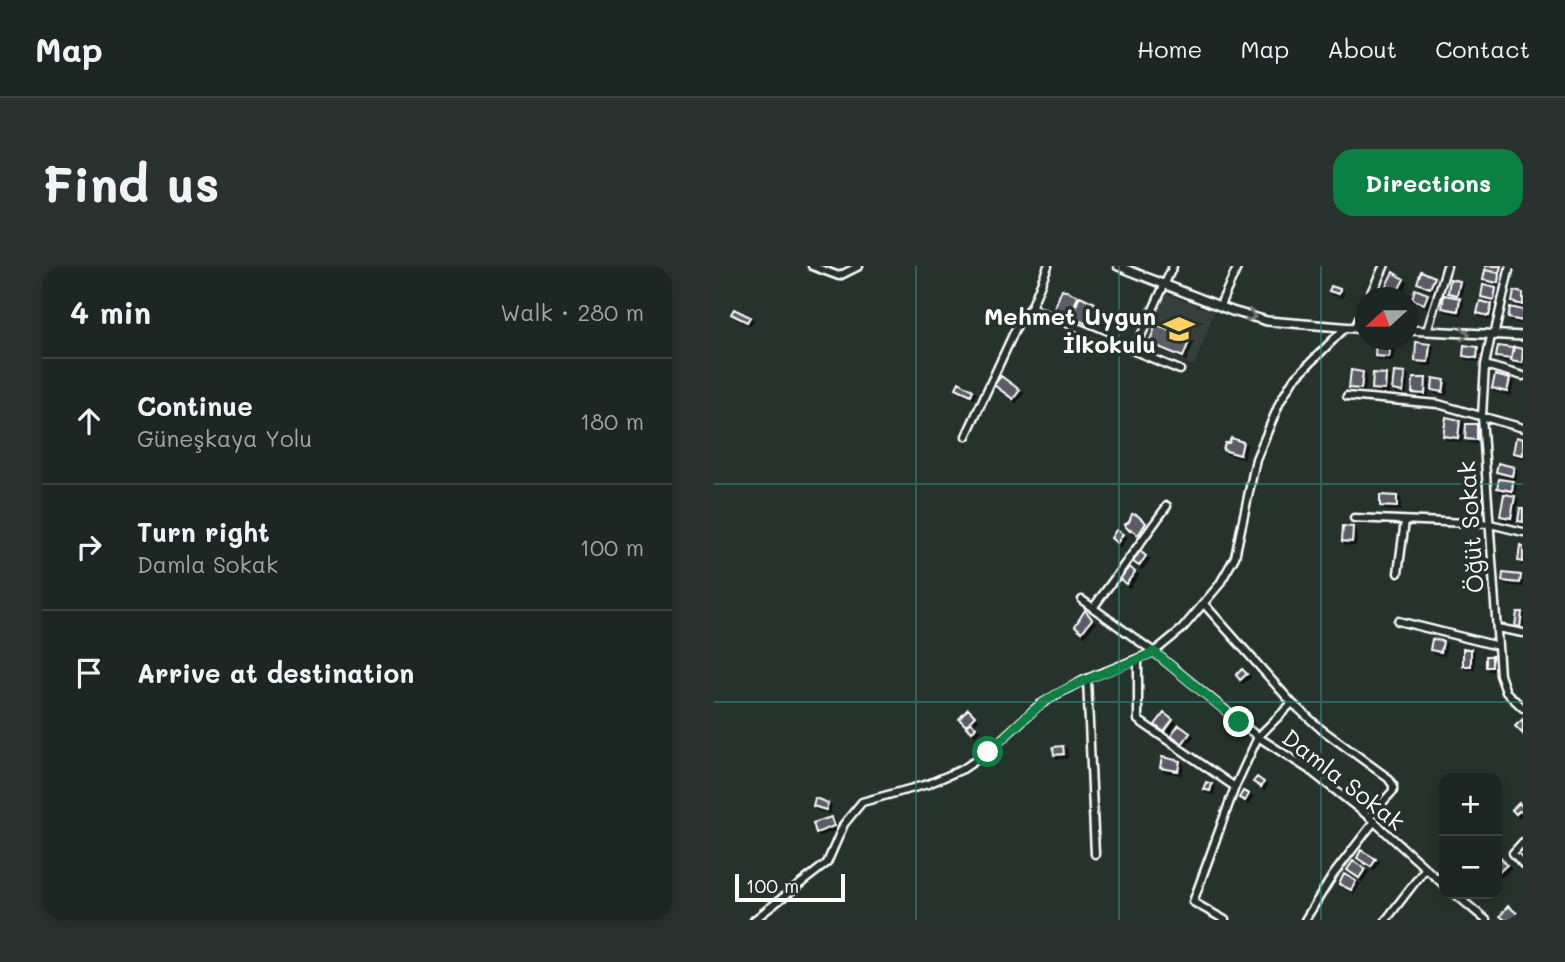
<!DOCTYPE html>
<meta charset="utf-8">
<style>
:root{--surface:#1c2622;--page:#29322f;--text:#f1f3f6;--muted:#a0a5a5;--line:#3a4340;--accent:#0b8043}
body{margin:0;font-family:Mali,sans-serif;background:var(--page);color:var(--text)}
.controls{position:absolute;right:21px;bottom:21px;display:grid;overflow:hidden;border-radius:14px;box-shadow:0 4px 18px #0003}
.controls button{width:63px;height:63px;display:grid;place-items:center;padding:0;border:0;border-bottom:2px solid var(--line);background:var(--surface);color:var(--text);font:35px sans-serif}
.compass{position:absolute;left:641px;top:21px;width:63px;height:63px;border-radius:50%;background:var(--surface);box-shadow:0 4px 18px #0003;rotate:249deg}
.scale{position:absolute;left:21px;bottom:18px;width:110px;box-sizing:border-box;padding-left:7px;border:4px solid #fff;border-top:0;font-size:19px;line-height:24px;white-space:nowrap;color:#fff;-webkit-text-stroke:5px #26332d;paint-order:stroke}
.stop{position:absolute;width:21px;height:21px;margin:-16px;border:5px solid #0b8043;border-radius:50%;background:#fff}
.stop.end{background:#0b8043;border-color:#fff;box-shadow:0 2px 7px #0008}
.list{margin:0;padding:0;list-style:none}
h2{display:flex;justify-content:space-between;align-items:center;height:91px;margin:0;padding:0 28px;font-size:30px}
h2 small{font-size:23px;font-weight:400;color:var(--muted)}
.list li{display:grid;grid-template-columns:46px 1fr auto;gap:21px;align-items:center;box-sizing:border-box;height:126px;padding:0 28px;border-top:2px solid var(--line)}
.list b{display:block;font-size:26px;white-space:nowrap}
.list p{margin:0;font-size:23px;white-space:nowrap;color:var(--muted)}
.list em{font-size:23px;font-style:normal;color:var(--muted)}
.icon{flex:none;width:38px;height:38px;fill:none;stroke:currentColor;stroke-width:2;stroke-linecap:round;stroke-linejoin:round}
.map{position:relative;flex:none;width:809px;height:654px;overflow:hidden;border-radius:21px}
header{display:flex;align-items:center;gap:42px;box-sizing:border-box;height:98px;padding:0 35px;background:var(--surface);border-bottom:2px solid var(--line)}
header strong{font-size:33px}
nav{display:flex;gap:38px;margin-inline-start:auto;font-size:24px}
.intro{display:flex;align-items:center;justify-content:space-between;box-sizing:border-box;height:168px;padding:0 42px}
h1{margin:0;font-size:49px}
.button{padding:18px 32px;border-radius:21px;background:var(--accent);color:#fff;font-size:24px;font-weight:700}
main{display:flex;gap:42px;padding:0 42px}
aside{flex:1;background:var(--surface);border-radius:21px;box-shadow:0 4px 18px #0003}
.map>svg:first-child{display:block}
.built{fill:#363f3e}
.building{fill:#5c5b67;stroke:#fff;stroke-width:2;filter:url(#shadow)}
.lines{fill:none;stroke-linecap:round;stroke-linejoin:round}
.minor-casing{stroke:#fff;stroke-width:11}
.tertiary-casing{stroke:#fff;stroke-width:12}
.minor{stroke:#26332d;stroke-width:6}
.tertiary{stroke:#26332d;stroke-width:7}
.oneway{stroke:#727a76}
.route{stroke:#0b8043;stroke-width:9}
.grid{fill:none;stroke:#338b84;stroke-width:2;stroke-opacity:0.55}
.labels{text-anchor:middle;dominant-baseline:central;stroke-width:7;stroke-linejoin:round;paint-order:stroke}
.poi-label{font-size:24px;font-weight:bold;fill:#fff;stroke:#26332d;text-anchor:end}
.street-label{font-size:24px;fill:#fff;stroke:#26332d}
</style>
<header>
<strong>Map</strong>
<nav><a>Home</a><a>Map</a><a>About</a><a>Contact</a></nav>
</header>
<div class="intro"><h1>Find us</h1><a class="button">Directions</a></div>
<main>
<aside>
<h2>4 min<small>Walk · 280 m</small></h2>
<ul class="list">
<li><svg class="icon" aria-label="ahead" viewBox="0 0 24 24"><path d="M12 20V5M6 11l6-6 6 6"/></svg><div><b>Continue</b><p>Güneşkaya Yolu</p></div><em>180 m</em></li>
<li><svg class="icon" aria-label="right" viewBox="0 0 24 24"><path d="M7 20v-9h11M14 6l5 5-5 5"/></svg><div><b>Turn right</b><p>Damla Sokak</p></div><em>100 m</em></li>
<li><svg class="icon" aria-label="arrive" viewBox="0 0 24 24"><path d="M6 21V4h12l-3 4 3 4H6"/></svg><div><b>Arrive at destination</b></div></li>
</ul>
</aside>
<div class="map">
<svg width="809" height="654" viewBox="0 0 809 654">
<defs>
<filter id="shadow"><feDropShadow dx="3" dy="3" stdDeviation="0" flood-color="#0009"/></filter>
</defs>
<rect width="100%" height="100%" fill="#26332d"/>
<filter id="ink" filterUnits="userSpaceOnUse"><feTurbulence type="fractalNoise" baseFrequency=".0143" numOctaves="2"/><feDisplacementMap in="SourceGraphic" scale="14" xChannelSelector="R" yChannelSelector="G"/><feConvolveMatrix kernelMatrix="1 2 1 2 8 2 1 2 1" color-interpolation-filters="sRGB"/></filter>
<g filter="url(#ink)">
<path class="built" d="M450,27L500,46L480,100L429,80Z"/>
<path class="building" d="M771,0H787L785,7L771,4Z
M771,4L785,7L784,17L769,14Z
M707,5L721,11L716,22L703,17Z
M679,6L690,13L680,32H677L668,27Z
M736,13L746,15L743,29L734,27Z
M769,19L782,22L780,34L767,31Z
M617,20L626,23L625,28L615,25Z
M348,23L364,30L356,50L340,43Z
M701,23L714,28L710,38L698,33Z
M800,25L809,27V39L798,36Z
M730,29L746,32L744,45L728,42Z
M366,30L381,37L373,58L357,51Z
M766,35L778,38L775,50L763,47Z
M796,41L809,44V55L794,52Z
M20,43L36,51L33,56L17,48Z
M442,59L476,73L469,91L435,77Z
M662,74L677,75L675,91L661,90Z
M702,76L716,78L714,96L701,95Z
M750,79L764,81L763,92L749,90Z
M784,80L799,82L797,93L782,91Z
M800,81L809,83L808,97L797,95Z
M637,104L649,106L647,123L635,122Z
M680,106L691,107L689,126L678,124Z
M659,107L672,108L671,124L658,123Z
M781,109L796,113L793,126L778,122Z
M287,110L306,124L299,133L280,119Z
M699,112H712L711,128L698,127Z
M719,112L731,114L729,126L718,124Z
M245,116L259,124L257,129L242,122Z
M732,151L746,154L744,172L729,170Z
M752,158H763V174L751,173Z
M802,171L809,173V189L799,187Z
M517,172L529,176L526,189L509,184L511,177H515Z
M784,197L800,201L798,210L782,206Z
M785,213L799,215L798,225L783,222Z
M790,228L801,230L797,252L786,250Z
M666,229L683,230V241L666,240Z
M753,236L762,237L761,247H752Z
M806,242H809V256L804,255Z
M418,248L423,249L432,257L424,269L417,264L416,265L410,259L415,256Z
M629,260L639,261L638,276L628,275Z
M402,264L409,268L403,277L397,272Z
M806,279L809,280V296L804,295Z
M426,285L432,290L425,300L419,296Z
M754,294H768L769,305H755Z
M415,301L421,306L412,318L406,313Z
M789,307L807,309L806,317L788,315Z
M371,344L378,353L368,366L361,360Z
M803,346H808L806,361L801,360Z
M718,373L729,375L727,386L716,384Z
M749,383H757V400H749Z
M772,390H778V401H772Z
M528,403L533,408L526,414L522,409Z
M254,443L261,450L252,460L245,453Z
M450,447L459,454L450,466L441,459Z
M809,453V468L801,460Z
M256,456L262,461L258,466L252,461Z
M465,459L476,467L468,478L457,470Z
M349,480L350,488L340,489L339,481Z
M448,491L466,495L464,505L446,502Z
M543,511L550,516L547,521L539,516Z
M492,516L498,518L496,525L489,523Z
M529,525L535,528L531,535L525,532Z
M101,532L114,537L112,544L99,540Z
M805,537L809,541V546L805,545L802,548L798,544Z
M117,551L120,560L102,567L99,557Z
M647,584L662,593L657,601L643,592Z
M784,588L793,599L784,607L783,589Z
M639,595L651,603L645,612L633,604Z
M630,608L642,615L637,624L625,618Z
M794,640L805,649L801,654H791L786,650Z"/>
<g class="lines">
<g class="minor-casing">
<path id="minor" d="M98,0L125,10L145,0
M506,39L524,0
M317,42L466,104
M713,65L733,0
M777,70L771,99L768,150L786,409L792,426L809,442
M780,70L796,0
M420,85L459,0
M771,99L809,110
M633,130L724,138L809,162
M252,170L308,49L317,42L334,0
M640,252L776,258L809,266
M684,307L691,255
M368,334L440,386L544,471L594,503L655,551L730,619
M490,338L578,437L607,463L674,512L679,519V525L655,551
M379,342L453,240
M684,355L784,380
M783,362L809,367
M424,394V454L521,521
M373,413L381,588
M809,576L799,587L809,598
M741,628L772,654
M40,654L113,597L130,558L148,536L214,518L249,503L274,486L324,440L342,429L370,414L440,386L468,363L505,319L521,291L542,193L566,136L579,114L631,62
M511,654L479,636L521,521L544,471L578,437
M591,654L619,609L659,557
M672,654L711,603"/>
</g>
<g class="tertiary-casing">
<path id="tertiary" d="M404,0L518,45L553,55L652,63
M655,32L670,0
M641,62L652,40
M694,64L809,70"/>
</g>
<use href="#minor" class="minor"/>
<use href="#tertiary" class="tertiary"/>
</g>
<defs><path id="oneway-chevron" d="M-2-3.5L2.5 0L-2 3.5" fill="none" stroke-width="1.6" stroke-linecap="round" stroke-linejoin="round" transform="scale(1.75)"/></defs>
<g class="oneway">
<use href="#oneway-chevron" transform="translate(537 50) rotate(16)"/>
<use href="#oneway-chevron" transform="translate(751 68) rotate(4)"/>
</g>
</g>
<g class="lines" filter="url(#ink)">
<path class="route" d="M274,486C296,467 316,444 341,429C372,411 408,402 440,386L525,456"/>
</g>
<path class="grid" d="M202,0V654M405,0V654M607,0V654M0,218H809M0,436H809"/>
<defs>
<g id="school-bare" transform="scale(2.415)"><path d="M0-5L7-2L0 1L-7-2ZM-4 1L0 2.5L4 1V4Q0 6-4 4Z" fill="#ffd166" stroke="#26332d" stroke-width="2.5" paint-order="stroke"/></g>
</defs>
<g fill-rule="evenodd">
<use href="#school-bare" x="465" y="63"/>
</g>
<g class="labels">
<g class="poi-label">
<text x="442" y="49">Mehmet Uygun<tspan x="442" dy="28">İlkokulu</tspan></text>
</g>
<g class="street-label">
<text transform="translate(756 261) rotate(-94)">Öğüt Sokak</text>
<text transform="translate(630 513) rotate(38)">Damla Sokak</text>
</g>
</g>
</svg>
<div class="controls">
<button>+</button>
<button>−</button>
</div>
<svg class="compass" viewBox="-18 -18 36 36"><path d="M0-13l5 13h-10z" fill="#e53935"/><path d="M0 13l5-13h-10z" fill="#a0a5a5"/></svg>
<div class="scale">100 m</div>
<div class="stop" style="left:274px;top:486px"></div>
<div class="stop end" style="left:525px;top:456px"></div>
</div>
</main>
